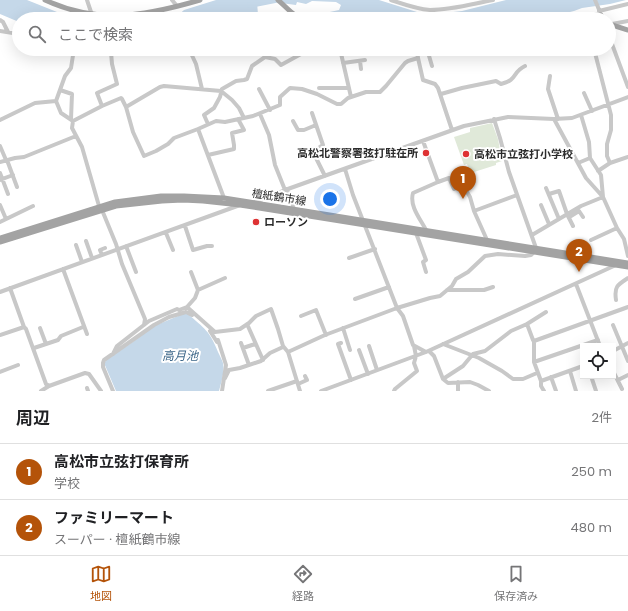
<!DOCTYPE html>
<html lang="ja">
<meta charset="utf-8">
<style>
:root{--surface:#fff;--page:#f6f6f6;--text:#202124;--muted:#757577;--line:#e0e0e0;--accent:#b45309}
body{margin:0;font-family:Poppins,"Noto Sans JP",sans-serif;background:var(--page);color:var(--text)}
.controls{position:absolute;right:12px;bottom:12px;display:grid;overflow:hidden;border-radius:0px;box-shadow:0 4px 16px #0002}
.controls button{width:36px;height:36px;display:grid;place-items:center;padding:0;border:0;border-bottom:1px solid var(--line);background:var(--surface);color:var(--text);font:20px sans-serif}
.you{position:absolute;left:330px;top:199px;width:14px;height:14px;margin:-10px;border:3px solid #fff;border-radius:50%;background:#1a73e8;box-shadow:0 0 0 6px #1a73e833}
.badge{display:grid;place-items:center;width:26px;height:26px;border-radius:50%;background:var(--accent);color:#fff;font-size:13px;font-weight:700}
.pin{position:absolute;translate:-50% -33px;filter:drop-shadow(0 1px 2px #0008)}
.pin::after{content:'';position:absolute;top:21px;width:14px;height:12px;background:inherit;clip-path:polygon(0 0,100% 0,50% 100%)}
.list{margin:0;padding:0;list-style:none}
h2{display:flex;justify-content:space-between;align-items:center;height:52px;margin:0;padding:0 16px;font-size:17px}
h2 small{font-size:13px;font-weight:400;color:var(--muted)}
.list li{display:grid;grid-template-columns:26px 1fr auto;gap:12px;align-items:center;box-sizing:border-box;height:56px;padding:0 16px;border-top:1px solid var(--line)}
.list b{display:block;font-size:15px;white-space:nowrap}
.list p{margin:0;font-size:13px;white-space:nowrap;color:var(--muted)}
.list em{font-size:13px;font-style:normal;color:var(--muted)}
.icon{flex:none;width:22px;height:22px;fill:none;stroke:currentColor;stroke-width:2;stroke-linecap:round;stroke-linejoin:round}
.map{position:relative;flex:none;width:628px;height:391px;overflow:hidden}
.search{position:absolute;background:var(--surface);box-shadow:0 4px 16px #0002;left:12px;right:12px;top:12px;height:44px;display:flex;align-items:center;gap:10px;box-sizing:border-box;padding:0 14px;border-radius:22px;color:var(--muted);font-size:15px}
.sheet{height:164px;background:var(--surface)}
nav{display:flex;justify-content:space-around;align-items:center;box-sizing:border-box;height:56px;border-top:1px solid var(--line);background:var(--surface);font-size:11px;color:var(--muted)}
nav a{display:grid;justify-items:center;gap:2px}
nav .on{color:var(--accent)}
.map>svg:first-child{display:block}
.green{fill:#e0e9d9}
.water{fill:#c5d8e9}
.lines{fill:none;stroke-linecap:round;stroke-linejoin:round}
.river{stroke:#c5d8e9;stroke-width:6}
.minor{stroke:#c8c8c8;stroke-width:4}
.major{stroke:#a3a3a3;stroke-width:5}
.poi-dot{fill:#de3233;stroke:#fff;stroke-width:1.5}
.labels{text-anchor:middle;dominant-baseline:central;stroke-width:4;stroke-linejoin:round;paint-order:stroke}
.poi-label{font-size:11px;font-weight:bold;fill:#2b2b2b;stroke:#fff;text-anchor:start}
.street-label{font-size:11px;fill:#2b2b2b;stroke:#fff}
.water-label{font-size:12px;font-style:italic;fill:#3d6789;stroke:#fff}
</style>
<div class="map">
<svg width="628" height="391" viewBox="0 0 628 391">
<rect width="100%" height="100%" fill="#fff"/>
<path class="green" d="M492,123L498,139L502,161L496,163V165L474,172H470L467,164L464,165L454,137L470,132V128Z"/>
<path class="water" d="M0,0H27L67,16L80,19H19V22L0,14Z
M216,0H261L257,2L258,15L240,19H170L176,17L184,10Z
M272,0H379L417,12L436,14L462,11L506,0H626L610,4L582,8L574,11L541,19H353L344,16L325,13L339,10L341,5L336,2L312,1L306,4L297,2L296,5L273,2Z
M183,314H188C204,328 210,331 218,352C220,356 222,360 223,363C225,372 221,383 219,391H116L104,363L108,358L130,344L154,326Z"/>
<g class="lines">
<path class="river" d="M250,5L275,0"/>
<path class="minor" d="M87,0L92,15
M172,0L177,6
M391,0C403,4 417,9 430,10C451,10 472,4 493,0
M595,0L600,12
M599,11L628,4
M262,19L297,16
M0,20L3,22L8,32
M612,24L628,21
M0,31L19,34
M609,36L628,87
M74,49L71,68L65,76L56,101L61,113L73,121L72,128L82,147L99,206
M74,49C98,55 128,54 153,49
M189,49L196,64L202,89
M340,49L351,97
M417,49L418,58L423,80L435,84L438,88L452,130
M427,49L432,66
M594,49L611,115V130L607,144V156L610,163
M360,61L361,69
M343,63L365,60
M550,76L548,89L558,119
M319,88H349
M259,89L270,110
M60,90L72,94L71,119
M584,93L592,111
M441,94L462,88L496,81L501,84C518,80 512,72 525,66
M102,106L97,93L117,84L112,64L111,52
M126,107L133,132L144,156L156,151L168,144L174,138L198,129
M312,113L323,145L313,152L325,176
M260,114L269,135L275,165L285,190
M494,119L500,138L509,172L536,248
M554,119L586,178L603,197L617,228L624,239L628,256
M0,120L35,103L56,101
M73,121L102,106L121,98L122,99L126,107L160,87L164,86L221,91L232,100L239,108L244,118
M293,121L298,130H304L316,125
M208,124L204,115L214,108L220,97L222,89L236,81L244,80L247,79L252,66L265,57L275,59L281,65L310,49
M423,141L438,182L449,178L454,189L463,185L470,197L474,211
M0,146L6,160
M208,155L234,149V145L232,133L244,130L238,119
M7,160L17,187
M0,162L15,158L24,157L76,136
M578,163L590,158L589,142L581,115
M345,169L353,195L397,308L403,316L413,345L426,352
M598,171L610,163L628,157
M0,173L8,194
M0,180L13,175
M546,188L559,219
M287,189L291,200L294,209
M549,194L559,191L567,214L573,226
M224,198L198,129L216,121L225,122L253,116L280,105V97L290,88L302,89L317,94L337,104H341L348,98L366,92H380L386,86L405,63L408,61L418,58
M253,203L285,190L464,126L508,117L554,119L572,118L628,97
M0,205L6,219
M541,205L549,224
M102,210L116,244L122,264L145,319L144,325
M571,216L579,211L583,217
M0,222L33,206
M185,226L193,250L207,246H212
M426,230C421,220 409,206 413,193L438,182
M166,233L173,250
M416,233L426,260L423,262L426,272
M532,235L581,206L603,197L601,175L590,158
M487,240L474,211L517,195
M591,240L617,228
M86,241L92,258
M76,245L82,262
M126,246L136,272
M102,255L100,250L105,248
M349,258L375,249
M63,269L87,334
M576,284L600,346
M10,288L24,327L26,329L46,384L49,386L85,373L89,374L101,391
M198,290L225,278
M447,290H484L493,287
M0,292L240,205
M355,299L389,287
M616,300C614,287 617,285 628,278
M187,307L195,298L198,290L191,272
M301,316L316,310L326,335
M247,324L263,360
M613,325L628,361
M40,328L46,344
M343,328L350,350
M210,331L217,342
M0,335L24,327
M218,340L226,365L222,391
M534,341L533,340L527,324L546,312
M241,343L249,365
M341,343L338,344L351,380
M443,344L479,358L502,371L513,379H523L537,373
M369,346L377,370
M34,348L58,340L61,336L83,327
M243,348L255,344
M359,350L368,374
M429,351L434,356L443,379L448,383L470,382L478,385L489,391
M613,351L628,343
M113,354L117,346L149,321L177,309L179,310L187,307L215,332L240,329L249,323L256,316L271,309L278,329L283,346L288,352
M534,362L598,340
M583,366L541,381L534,362V341L628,307
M570,371L576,391
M613,371L622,389
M0,372L18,365
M591,376L596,391
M551,377L556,391
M225,378L229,370L240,368L261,361L270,353L283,347
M443,379L463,366L473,354L485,351L511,331L527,324
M618,380L628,375
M541,381V386L544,391
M298,384L307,380L305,376
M87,388L88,391
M41,391L49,386
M113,391L103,367V363L104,360L154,325L169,317L186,312L192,315
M268,391L297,381
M300,391L288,352L325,335L397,308L430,298L440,296L452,286L456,279L468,272L485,256L498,254L525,256L531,255L534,252
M321,391L426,352L616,265
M394,391L395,389L417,371L414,363L416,356L414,346
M458,391V382"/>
<path class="major" d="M45,0C99,25 145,16 200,0
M278,0C284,5 289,11 295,15C306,21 321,18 333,19
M566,19L583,15H601L602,19
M609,24L628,30
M0,238L115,202L161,196H184L224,198L628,263
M0,242L116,206L162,201L183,200L203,201L240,205L628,267"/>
</g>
<g class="poi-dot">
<circle cx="426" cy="153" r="4"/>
<circle cx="466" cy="154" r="4"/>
<circle cx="256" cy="222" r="4"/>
</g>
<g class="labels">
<g class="poi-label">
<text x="418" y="153" text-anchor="end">高松北警察署弦打駐在所</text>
<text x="474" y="154">高松市立弦打小学校</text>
<text x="264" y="222">ローソン</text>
</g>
<g class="street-label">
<text transform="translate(279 197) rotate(9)">檀紙鶴市線</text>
</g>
<g class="water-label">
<text x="180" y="355">高月池</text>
</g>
</g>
</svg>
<div class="controls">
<button><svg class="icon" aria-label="locate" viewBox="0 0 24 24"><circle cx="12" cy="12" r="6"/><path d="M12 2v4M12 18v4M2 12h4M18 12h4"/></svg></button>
</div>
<div class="you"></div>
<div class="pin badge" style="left:463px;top:199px">1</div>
<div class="pin badge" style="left:579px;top:272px">2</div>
<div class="search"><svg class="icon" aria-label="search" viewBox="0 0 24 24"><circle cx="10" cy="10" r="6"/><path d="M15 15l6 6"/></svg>ここで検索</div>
</div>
<section class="sheet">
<h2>周辺<small>2件</small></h2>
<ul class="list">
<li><span class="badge">1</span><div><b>高松市立弦打保育所</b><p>学校</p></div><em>250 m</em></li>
<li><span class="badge">2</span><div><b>ファミリーマート</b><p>スーパー · 檀紙鶴市線</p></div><em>480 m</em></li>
</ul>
</section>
<nav>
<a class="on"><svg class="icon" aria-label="map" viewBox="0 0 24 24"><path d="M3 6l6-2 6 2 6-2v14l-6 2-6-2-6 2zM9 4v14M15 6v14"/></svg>地図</a>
<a><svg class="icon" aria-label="directions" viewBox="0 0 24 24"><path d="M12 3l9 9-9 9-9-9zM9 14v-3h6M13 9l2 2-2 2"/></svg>経路</a>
<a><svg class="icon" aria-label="saved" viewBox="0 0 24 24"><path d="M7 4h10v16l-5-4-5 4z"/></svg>保存済み</a>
</nav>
